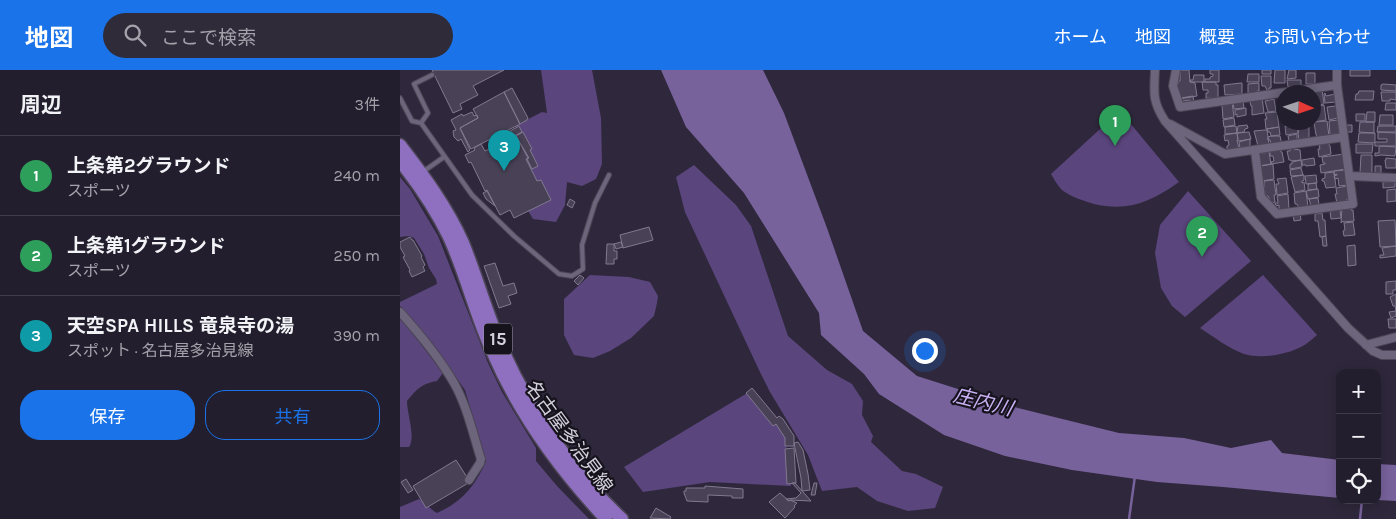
<!DOCTYPE html>
<html lang="ja">
<meta charset="utf-8">
<style>
:root{--surface:#231e2d;--page:#2f2b39;--text:#f1f3f6;--muted:#a3a2aa;--line:#403c49;--accent:#1a73e8}
body{margin:0;font-family:Karla,"Noto Sans JP",sans-serif;background:var(--page);color:var(--text)}
.controls{position:absolute;right:15px;bottom:15px;display:grid;overflow:hidden;border-radius:10px;box-shadow:0 2px 12px #0003}
.controls button{width:45px;height:45px;display:grid;place-items:center;padding:0;border:0;border-bottom:1px solid var(--line);background:var(--surface);color:var(--text);font:25px sans-serif}
.compass{position:absolute;left:876px;top:15px;width:45px;height:45px;border-radius:50%;background:var(--surface);box-shadow:0 2px 12px #0003;rotate:93deg}
.you{position:absolute;left:524px;top:280px;width:18px;height:18px;margin:-12px;border:4px solid #fff;border-radius:50%;background:#1a73e8;box-shadow:0 0 0 8px #1a73e833}
.badge{display:grid;place-items:center;width:32px;height:32px;border-radius:50%;background:var(--accent);color:#fff;font-size:16px;font-weight:700}
.pin{position:absolute;translate:-50% -41px;filter:drop-shadow(0 1px 2px #0008)}
.pin::after{content:'';position:absolute;top:26px;width:18px;height:15px;background:inherit;clip-path:polygon(0 0,100% 0,50% 100%)}
.list{margin:0;padding:0;list-style:none}
h2{display:flex;justify-content:space-between;align-items:center;height:65px;margin:0;padding:0 20px;font-size:21px}
h2 small{font-size:16px;font-weight:400;color:var(--muted)}
.list li{display:grid;grid-template-columns:32px 1fr auto;gap:15px;align-items:center;box-sizing:border-box;height:80px;padding:0 20px;border-top:1px solid var(--line)}
.list b{display:block;font-size:19px;white-space:nowrap}
.list p{margin:0;font-size:16px;white-space:nowrap;color:var(--muted)}
.list em{font-size:16px;font-style:normal;color:var(--muted)}
.actions{display:flex;gap:10px;padding:15px 20px}
.actions a{flex:1;padding:11px 0;border:1px solid var(--accent);border-radius:20px;text-align:center;font-size:18px;color:var(--accent)}
.actions .main{background:var(--accent);color:#fff}
.icon{flex:none;width:28px;height:28px;fill:none;stroke:currentColor;stroke-width:2;stroke-linecap:round;stroke-linejoin:round}
.map{position:relative;flex:none;width:996px;height:449px;overflow:hidden}
header{display:flex;align-items:center;gap:30px;box-sizing:border-box;height:70px;padding:0 25px;background:var(--accent);color:#fff}
header strong{font-size:24px}
nav{display:flex;gap:28px;margin-inline-start:auto;font-size:18px}
.search{width:350px;height:45px;background:var(--page);display:flex;align-items:center;gap:12px;box-sizing:border-box;padding:0 18px;border-radius:28px;color:var(--muted);font-size:19px}
main{display:flex}
aside{flex:1;background:var(--surface)}
.map>svg:first-child{display:block}
.green{fill:#5a457c}
.water{fill:#77629b}
.lines{fill:none;stroke-linecap:round;stroke-linejoin:round}
.stream{stroke:#77629b;stroke-width:2.5}
.building{fill:#494257;stroke:#817990}
.service-casing{stroke:#4c4656;stroke-width:6}
.minor-casing{stroke:#4c4656;stroke-width:10}
.primary-casing{stroke:#4c4656;stroke-width:15}
.service{stroke:#6c657b;stroke-width:4}
.minor{stroke:#6c657b;stroke-width:8}
.primary{stroke:#8f6fc0;stroke-width:12}
.labels{text-anchor:middle;dominant-baseline:central;stroke-width:4.5;stroke-linejoin:round;paint-order:stroke}
.shield{fill:#16131c;stroke:#9a97a2;stroke-width:1}
.shield-label{font-size:18px;font-weight:bold;fill:#d3cfdc}
.street-label{font-size:19px;fill:#d3cfdc;stroke:#16131c}
.water-label{font-size:20px;font-style:italic;fill:#c8b0f3;stroke:#16131c}
</style>
<header>
<strong>地図</strong>
<div class="search"><svg class="icon" aria-label="search" viewBox="0 0 24 24"><circle cx="10" cy="10" r="6"/><path d="M15 15l6 6"/></svg>ここで検索</div>
<nav><a>ホーム</a><a>地図</a><a>概要</a><a>お問い合わせ</a></nav>
</header>
<main>
<aside>
<h2>周辺<small>3件</small></h2>
<ul class="list">
<li><span class="badge" style="background:#2e9e5b">1</span><div><b>上条第2グラウンド</b><p>スポーツ</p></div><em>240 m</em></li>
<li><span class="badge" style="background:#2e9e5b">2</span><div><b>上条第1グラウンド</b><p>スポーツ</p></div><em>250 m</em></li>
<li><span class="badge" style="background:#0f9aa8">3</span><div><b>天空SPA HILLS 竜泉寺の湯</b><p>スポット · 名古屋多治見線</p></div><em>390 m</em></li>
</ul>
<div class="actions"><a class="main">保存</a><a>共有</a></div>
</aside>
<div class="map">
<svg width="996" height="449" viewBox="0 0 996 449">
<rect width="100%" height="100%" fill="#2f283c"/>
<path class="green" d="M141,0H192L201,48L202,94L196,109L182,116L167,112L165,135L156,152L133,149L114,117L110,76L117,55L142,42L147,43Z
M725,47L779,112C751,132 728,142 694,134C684,131 671,127 662,120C658,116 654,109 651,104L712,48Z
M294,95L336,135L351,156L388,266L427,300L452,314L463,331L462,345L473,366L471,372L502,401L516,404L543,417L535,438L508,441L477,431L457,417L422,421L408,385L370,322L359,300L285,142L276,107Z
M0,107L10,119L38,166L88,293L102,322L136,378V391L157,416L189,449H0V437L19,429C26,433 30,439 37,443C62,432 76,415 86,391L65,320L37,280L0,236V232L37,214L36,209L29,198L24,184L14,168L9,166L0,167Z
M788,121L851,191L785,247L772,236L761,218L755,183L760,155Z
M190,205L229,207L250,212L258,226L257,233L254,246L231,268L210,281L193,288L174,285L164,265V229Z
M863,205L917,265C912,269 907,274 901,277C885,285 861,289 844,284C828,278 814,267 800,258Z
M0,247L43,303L37,311C21,314 17,319 7,331C7,344 16,367 9,377H0Z
M349,322L385,364L391,416L310,412L243,422L224,397Z"/>
<path class="water" d="M261,0H363L384,43L427,158L463,261L517,306L618,338L719,363L784,368L831,378L871,370L882,383L940,390V428L823,417L757,412L672,400L605,386L544,365L479,324L464,304L421,265L419,243L344,123L286,57Z
M977,394L996,395V431L977,430Z"/>
<g class="lines">
<path class="stream" d="M729,449L735,406
M960,449L962,430"/>
</g>
<path class="building" d="M32,0H104L73,16L78,25L60,34L62,39L53,43Z
M780,0H789L790,12L795,13L797,26L779,29L776,15L778,14V12L780,11Z
M810,0H819V12H805V9H810V7L813,6V4H810Z
M862,0H871V4H862Z
M875,0H885V13H874Z
M889,0H896V8L887,9Z
M950,0H970V6H950Z
M906,3H915V14H906Z
M848,4H859V12H847Z
M794,5H804V12H790V10H793Z
M861,6H871V18H869V20H867L865,16H862Z
M887,10H901V16L888,17Z
M802,12H816V15H818V29L806,28V23H808V20H803Z
M841,13H842V24L825,25L824,15Z
M859,13V21H857V23H848V14Z
M983,14L996,15V21L981,20V15Z
M112,18L128,48L127,50L120,54L104,22Z
M922,19L924,34L914,36L913,20Z
M959,21H974L973,30H955L956,24H958Z
M104,22L120,54L71,79L60,58L78,48L73,39Z
M981,22H996V30L990,29V31H982Z
M925,23L926,26L935,24L936,32L925,33L924,24Z
M793,26L794,32H790V30L782,31L781,28Z
M862,27L864,43L852,45V36H851L850,32L853,31L852,29Z
M874,29L876,41L868,42L865,31Z
M843,30L844,38L834,39L833,33Z
M832,32L834,47L823,49L822,35Z
M986,33H996V40H985Z
M924,35L926,50L914,52V39L915,38V37Z
M936,36L938,48L929,50L927,37Z
M846,38V45L837,47V44L835,45V40Z
M72,42L74,46L77,45L78,48L60,58L70,80L68,82L61,69L58,71L54,67L53,61L56,60L51,50L62,44L63,46Z
M877,42L879,57L866,59L865,49H867L865,43Z
M967,42H975V52H966Z
M956,44H965V51H956Z
M980,45H993V55H979Z
M834,48L835,55L824,57L823,50Z
M938,50L940,63L930,65L929,51Z
M927,51L929,66L919,68L916,65L914,52Z
M960,52H974V63L959,62Z
M909,53V68H907V69L899,70L898,63L899,62L897,56Z
M847,55L848,58L845,59L844,62L837,63L838,56Z
M897,55L898,63L886,65L885,56Z
M946,55H952V62H946Z
M119,56L122,62L97,75L95,72L99,70L98,68Z
M836,56L837,63L825,64V57Z
M978,56H996V62H977Z
M879,57L880,65L871,66L870,62H868L867,59Z
M865,60H867L869,75L858,76L854,61Z
M123,62L132,79L130,80L138,96L132,99L127,89L129,88L116,66Z
M849,62L851,69L838,71L837,63Z
M978,62L996,63V76H975V72H987V69H978Z
M837,63L838,69L837,70L839,79L827,81V76L829,75L828,70L825,71L824,65Z
M959,63H975V71L974,73L958,72Z
M897,64V70L889,72L888,66Z
M116,66L128,88L126,89L137,111L141,110L151,130L114,148L110,140L100,145L87,120L85,121L71,92L69,93L65,85L75,80L74,78L81,74L85,81Z
M871,66H880L881,71L879,73L871,74L870,70H868V67Z
M850,69V76L840,78L839,72Z
M928,73L930,76L931,84L919,87L918,79H920L919,75Z
M956,74H973L972,83H956Z
M981,76L996,77L995,86L981,85L975,86V83H979V77Z
M894,78V79L900,80L901,90L891,91V90H889L887,81H890V79Z
M880,80L881,82H882L884,92L871,94V92L874,91L873,86H870V81Z
M869,82L871,94L859,96L857,84Z
M944,84L946,99L921,103L920,95L925,94V93H923L922,87Z
M961,85H972V103H960Z
M914,88L915,95L906,96V95H902V90Z
M986,88L996,89V98H986L985,90H986Z
M901,90L902,97L890,99V94H892V92Z
M873,94L874,109L862,111L861,96Z
M975,96H981V103H975Z
M901,98L903,105L891,106L890,100Z
M946,100L948,115L939,116L938,108L935,109L934,106L937,105V104L934,105V101Z
M934,102L936,117L926,118L924,111H922V109L925,108V103Z
M904,105V110L902,111V113L904,112L905,120L895,122L891,107Z
M916,105L917,113L906,114L905,106Z
M886,108L888,123L877,125L876,114H879L877,109Z
M874,110L876,125H874L875,132L871,133L868,126H865L864,111Z
M995,111V117L983,118V112Z
M916,113L917,119L908,120V114Z
M948,116L950,129L946,130L947,131L937,133L935,124H937L936,118Z
M918,119L919,127L908,129L906,121Z
M996,119V131L987,132V120Z
M87,121L95,136L86,129L83,123Z
M906,121L908,137L899,138L897,134H895L894,123Z
M888,124L889,139L879,141V135L876,136L875,133H878L877,126Z
M918,128L919,135L911,136L909,129Z
M170,129L175,132L172,138L167,135Z
M942,138H951V140H953L954,151L943,152V151L941,153Z
M940,140L941,148L931,149L930,141Z
M900,143L901,150L894,151L893,145Z
M922,143L923,150H925L926,166L920,167L918,151H915V144Z
M995,150L996,176L980,177L978,151Z
M953,152L955,165L944,166L943,161L945,160L944,153Z
M249,157L253,170L223,178L220,165Z
M926,166L927,176H923L922,167Z
M10,167L12,170H13L22,186L21,187L25,195L23,197L25,201L12,207L9,201L10,200L3,187L5,186L0,177V172Z
M221,172L223,177L216,179L214,174Z
M207,174H214V181H217V189H214V194H206Z
M955,175L956,195L948,196L947,176Z
M996,176V186L980,188V185H984L982,178Z
M95,193L103,216L114,213L117,223L108,226L111,234L99,238L84,196Z
M180,205L184,208L178,215L174,211Z
M996,211V220H993V224H986V212Z
M996,224V246L991,248L989,242L996,241L995,236H993L990,227Z
M988,249H996V258H989Z
M352,318L377,348L379,346L383,349L394,366V376H385V368L376,354L373,356L346,323Z
M398,372L403,380L408,404L410,420L402,421L401,408L394,373Z
M394,378L396,413L387,414L385,379Z
M56,390L70,412L26,438L13,416Z
M6,409L13,420L8,423L1,412Z
M392,413H395L411,431L390,430L389,431L386,429L396,428L401,423Z
M414,413H417L415,425H411Z
M305,416L343,419V428H332V426L308,425V432L287,431L284,423V421H286V418H305Z
M380,423L389,431L390,430L397,433L394,436L395,437L385,448L369,432Z
M256,438L271,447L270,449L250,448Z"/>
<g class="lines">
<g class="service-casing">
<path id="service" d="M32,5L14,14L28,43L21,53L72,125L114,166L159,204L172,206L183,199L182,175L195,133L209,105
M0,28L12,51L21,53
M24,101L44,87"/>
</g>
<g class="minor-casing">
<path id="minor" d="M755,0C754,23 752,31 765,51L948,258L973,281L982,285H996
M776,0L773,16L780,37L937,15
M770,54L825,84L944,67
M855,81L861,127L877,144L953,134L937,15V0
M950,106L996,108
M0,242C18,262 40,289 54,313C67,336 73,364 81,389L80,393L69,410
M966,275L996,267"/>
</g>
<g class="primary-casing">
<path id="primary" d="M0,75C24,106 47,137 63,173C78,210 88,248 104,283C131,343 174,404 222,449
M0,91C19,115 36,140 49,167C66,204 75,244 92,281C118,342 161,401 206,449"/>
</g>
<use href="#service" class="service"/>
<use href="#minor" class="minor"/>
<use href="#primary" class="primary"/>
</g>
<g class="labels">
<rect class="shield" x="84" y="253.5" width="28" height="31" rx="4"/>
<g class="shield-label">
<text x="98" y="269">15</text>
</g>
<g class="street-label">
<text transform="translate(169 367) rotate(54)">名古屋多治見線</text>
</g>
<g class="water-label">
<text transform="translate(583 332) rotate(14)">庄内川</text>
</g>
</g>
</svg>
<div class="controls">
<button>+</button>
<button>−</button>
<button><svg class="icon" aria-label="locate" viewBox="0 0 24 24"><circle cx="12" cy="12" r="6"/><path d="M12 2v4M12 18v4M2 12h4M18 12h4"/></svg></button>
</div>
<svg class="compass" viewBox="-18 -18 36 36"><path d="M0-13l5 13h-10z" fill="#e53935"/><path d="M0 13l5-13h-10z" fill="#a3a2aa"/></svg>
<div class="you"></div>
<div class="pin badge" style="left:715px;top:76px;background:#2e9e5b">1</div>
<div class="pin badge" style="left:802px;top:187px;background:#2e9e5b">2</div>
<div class="pin badge" style="left:104px;top:101px;background:#0f9aa8">3</div>
</div>
</main>
